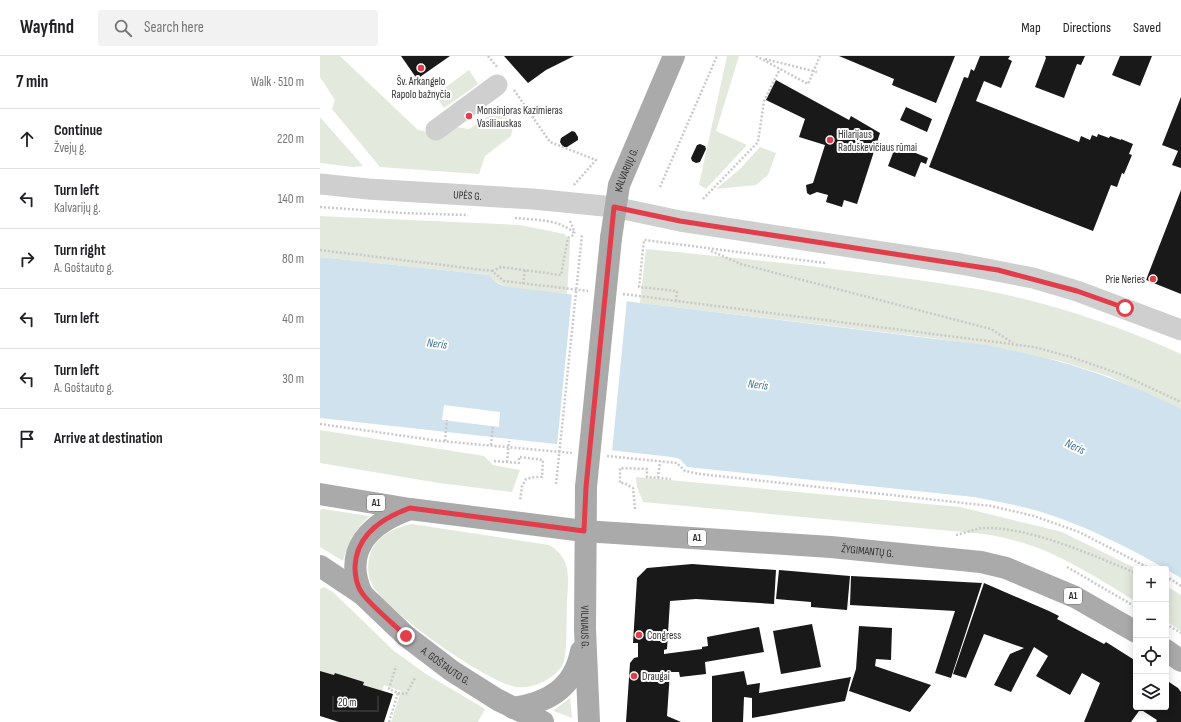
<!DOCTYPE html>
<meta charset="utf-8">
<style>
:root{--surface:#fff;--page:#f2f2f2;--text:#202124;--muted:#757577;--line:#e0e0e0}
body{margin:0;font-family:"Sofia Sans Condensed",sans-serif;background:var(--page);color:var(--text)}
.controls{position:absolute;right:12px;bottom:12px;display:grid;overflow:hidden;border-radius:4px;box-shadow:0 2px 10px #0003}
.controls button{width:36px;height:36px;display:grid;place-items:center;padding:0;border:0;border-bottom:1px solid var(--line);background:var(--surface);color:var(--text);font:20px sans-serif}
.scale{position:absolute;left:12px;bottom:10px;width:47px;box-sizing:border-box;padding-left:4px;border:2px solid #323232;border-top:0;font-size:11px;line-height:14px;white-space:nowrap;color:#323232;-webkit-text-stroke:3px #fff;paint-order:stroke}
.stop{position:absolute;width:12px;height:12px;margin:-9px;border:3px solid #e13d4b;border-radius:50%;background:#fff}
.stop.end{background:#e13d4b;border-color:#fff;box-shadow:0 1px 4px #0008}
.list{margin:0;padding:0;list-style:none}
h2{display:flex;justify-content:space-between;align-items:center;height:52px;margin:0;padding:0 16px;font-size:17px}
h2 small{font-size:13px;font-weight:400;color:var(--muted)}
.list li{display:grid;grid-template-columns:26px 1fr auto;gap:12px;align-items:center;box-sizing:border-box;height:60px;padding:0 16px;border-top:1px solid var(--line)}
.list b{display:block;font-size:15px;white-space:nowrap}
.list p{margin:0;font-size:13px;white-space:nowrap;color:var(--muted)}
.list em{font-size:13px;font-style:normal;color:var(--muted)}
.icon{flex:none;width:22px;height:22px;fill:none;stroke:currentColor;stroke-width:2;stroke-linecap:round;stroke-linejoin:round}
.map{position:relative;flex:none;width:861px;height:666px;overflow:hidden}
header{display:flex;align-items:center;gap:24px;box-sizing:border-box;height:56px;padding:0 20px;background:var(--surface);border-bottom:1px solid var(--line)}
header strong{font-size:19px}
nav{display:flex;gap:22px;margin-inline-start:auto;font-size:14px}
.search{width:280px;height:36px;background:var(--page);display:flex;align-items:center;gap:10px;box-sizing:border-box;padding:0 14px;border-radius:4px;color:var(--muted);font-size:15px}
main{display:flex}
aside{flex:1;background:var(--surface)}
.map>svg:first-child{display:block}
.green{fill:#e3e9dc}
.water{fill:#cfe2ed}
.pier{fill:#fff}
.building{fill:#191919}
.lines{fill:none;stroke-linecap:round;stroke-linejoin:round}
.path{stroke:#c9c9c9;stroke-width:2.5;stroke-dasharray:2 2;stroke-linecap:butt}
.minor{stroke:#cfcfcf;stroke-width:21}
.major{stroke:#aaa;stroke-width:22}
.path-bridge{stroke:#c9c9c9;stroke-width:2.5;stroke-dasharray:2 2;stroke-linecap:butt}
.major-bridge{stroke:#aaa;stroke-width:22}
.route{stroke:#e13d4b;stroke-width:5}
.poi-dot{fill:#e13d4b;stroke:#fff;stroke-width:1.5}
.labels{text-anchor:middle;dominant-baseline:central;stroke-width:4;stroke-linejoin:round;paint-order:stroke}
.shield{fill:#fff;stroke:#707070;stroke-width:1}
.shield-label{font-size:10px;font-weight:bold;fill:#323232}
.poi-label{font-size:11px;fill:#323232;stroke:#fff;text-anchor:start}
.street-label{font-size:11px;fill:#323232;stroke:#fff}
.water-label{font-size:12px;font-style:italic;fill:#417594;stroke:#fff}
</style>
<header>
<strong>Wayfind</strong>
<div class="search"><svg class="icon" aria-label="search" viewBox="0 0 24 24"><circle cx="10" cy="10" r="6"/><path d="M15 15l6 6"/></svg>Search here</div>
<nav><a>Map</a><a>Directions</a><a>Saved</a></nav>
</header>
<main>
<aside>
<h2>7 min<small>Walk · 510 m</small></h2>
<ul class="list">
<li><svg class="icon" aria-label="ahead" viewBox="0 0 24 24"><path d="M12 20V5M6 11l6-6 6 6"/></svg><div><b>Continue</b><p>Žvejų g.</p></div><em>220 m</em></li>
<li><svg class="icon" aria-label="left" viewBox="0 0 24 24"><path d="M17 20v-9H6M10 6l-5 5 5 5"/></svg><div><b>Turn left</b><p>Kalvarijų g.</p></div><em>140 m</em></li>
<li><svg class="icon" aria-label="right" viewBox="0 0 24 24"><path d="M7 20v-9h11M14 6l5 5-5 5"/></svg><div><b>Turn right</b><p>A. Goštauto g.</p></div><em>80 m</em></li>
<li><svg class="icon" aria-label="left" viewBox="0 0 24 24"><path d="M17 20v-9H6M10 6l-5 5 5 5"/></svg><div><b>Turn left</b></div><em>40 m</em></li>
<li><svg class="icon" aria-label="left" viewBox="0 0 24 24"><path d="M17 20v-9H6M10 6l-5 5 5 5"/></svg><div><b>Turn left</b><p>A. Goštauto g.</p></div><em>30 m</em></li>
<li><svg class="icon" aria-label="arrive" viewBox="0 0 24 24"><path d="M6 21V4h12l-3 4 3 4H6"/></svg><div><b>Arrive at destination</b></div></li>
</ul>
</aside>
<div class="map">
<svg width="861" height="666" viewBox="0 0 861 666">
<rect width="100%" height="100%" fill="#fff"/>
<path class="green" d="M0,0H20L98,74L117,78L130,70L149,73L180,53L193,71L191,80L165,100L159,118L60,111L12,53L15,44L0,21Z
M407,0H419L396,75L427,89L386,133L379,129Z
M149,14L158,28L124,52L115,39Z
M0,61L43,110L33,111L0,107Z
M440,91L456,97L448,119L436,129L396,133L420,113Z
M0,160L200,169L244,178L250,184V190L247,238C230,236 177,236 170,219L0,201Z
M326,193C397,200 467,207 537,216C579,221 621,227 663,234C728,246 801,270 861,298V353L788,320L740,305L690,294L612,282L320,247Z
M0,374L164,400L173,409L200,414L192,436L119,427L0,407Z
M316,421L640,451L742,476L817,513L816,546C788,528 759,510 728,496C708,487 686,482 664,478L323,446L317,431Z
M3,453L49,460C35,474 28,486 23,505L0,491V454Z
M92,468L229,489C253,503 248,523 247,547C246,560 248,602 242,610C233,624 212,633 196,631C168,627 64,554 52,528C46,517 47,501 54,490C63,477 77,471 92,468Z
M846,530L861,539V575L846,565Z
M4,531L13,536L74,595L106,618L165,653L158,666H71L81,635L64,629L62,635L43,629L44,626L15,617L14,619L0,615V533Z
M250,642L252,662L234,655V654Z"/>
<path class="water" d="M0,201L170,219C174,227 181,229 189,231L665,289C738,302 794,320 861,353V522C816,495 762,467 711,453C692,448 673,445 654,441L367,411L360,403L352,401L0,362Z"/>
<path class="pier" d="M252,237L307,243L292,396L237,390Z
M124,349L180,356L179,371L122,364Z"/>
<path class="building" d="M81,0H130L97,23Z
M184,0H254L226,14L208,27Z
M519,0H635L616,47L572,29L574,23Z
M660,0H690L688,3L692,5L681,32L664,25L656,45L759,86L761,80L770,84L772,79L777,81L778,78L789,82L790,80L801,84V83L813,88L809,98L812,99L804,118L802,117L797,131L791,129L773,175L609,111L644,21L648,22L651,13L654,15Z
M725,0H765L761,9L757,8L744,42L715,31L726,2Z
M800,0H832L820,30L792,19Z
M456,24L529,64L531,60L560,77L537,148L524,144L522,151L506,146L508,139L497,136L490,139L487,137L486,129L493,127L505,89L479,81L485,63L446,44Z
M861,41V112L852,109L858,95L842,89Z
M586,51L612,63L607,76L580,64Z
M252,75L255,76L258,81V84L247,91H243L240,86L241,82Z
M380,88L385,90L386,93L380,106L376,107L372,105L371,102L377,89Z
M576,89L608,102L606,108L601,106L595,121L568,110Z
M861,134V238L826,224Z
M372,508L456,514L454,548L376,543L350,545L347,593L344,594V598L382,593V591L388,590L387,581L439,571L444,596L385,606L386,618L360,621L359,616H350L347,660L361,666H306L310,607L314,602L318,601V587H313L317,522L327,512Z
M459,514L530,520L527,554L491,551V546L456,543Z
M531,520L662,527L631,622L615,617L635,555L530,549Z
M664,527L729,555L739,560L737,563L784,588L786,586L816,605V651H846V624L858,632L861,636V666H836L837,664L823,655H819L811,666H764L780,627L762,617L750,639L716,620L728,600L714,591L691,636L674,629L690,598L704,592L664,578L646,622L633,618Z
M492,568L501,611L461,618L453,575Z
M539,570L572,572L571,604L556,603L555,610L611,629L590,656L529,635L536,613Z
M0,615L14,619L15,617L44,626L43,629L73,638L64,666H19L0,660Z
M424,615L427,629L440,627L439,637L531,621L525,645L432,662V642L424,641L423,666H392V620Z"/>
<g class="lines">
<path class="path" d="M168,0L178,12
M436,0L488,28L500,0
M445,3L497,16
M194,34L230,86L276,104L253,130
M340,131L397,0
M383,143L438,86L444,45L460,13
M0,151L82,157L148,159
M195,162C215,164 241,163 255,178
M250,165L255,177
M0,194L172,215L184,225L268,235
M391,195L421,208L671,273L693,287
M172,215L181,211L241,219L248,182L255,178
M203,228L205,214
M303,238L714,291L751,301L803,319L861,346
M356,245L357,235L319,231L324,184L505,207
M0,368L120,385L252,397
M125,385L127,364
M171,389L173,370
M287,400L357,407L365,415L380,418L671,450L714,460L759,476L831,513
M174,405L199,407V401L223,404L222,421H215L206,423L202,430L200,445
M187,406L189,385
M338,422L340,405
M315,453L313,432L304,427H300V412L327,413V421L351,423
M636,479C645,477 655,473 663,472C712,471 771,499 816,517
M747,511L816,551
M846,520L861,530
M846,528L850,522
M846,568L861,577
M78,637L86,638L95,622
M69,666L78,637L69,633L76,610"/>
<g class="minor">
<path d="M116,74L177,29"/>
<path id="s1" d="M0,128L48,133L213,143L294,151L360,165L641,208L713,222L757,235L861,274"/>
</g>
<g class="major">
<path id="s2" d="M291,182L299,129L354,0"/>
<path id="s3" d="M266,431L265,573L269,666"/>
<path id="s4" d="M0,438L90,453L264,475L511,491L661,506L686,512L755,541L816,576"/>
<path id="s5" d="M0,510L42,538L86,580L132,615L178,644L223,666"/>
<path d="M42,538C22,494 50,467 90,453"/>
<path d="M846,594L861,605"/>
<path d="M193,652C228,647 254,632 261,595"/>
</g>
<path class="path-bridge" d="M236,428L262,179"/>
<path class="major-bridge" d="M266,431L291,182"/>
</g>
<g class="lines">
<path class="route" d="M86,580C76,570 49,548 42,537C37,530 35,520 35,511C36,479 62,462 90,452L264,475L266,431L294,151L360,165L678,214L757,235L805,252"/>
</g>
<g class="poi-dot">
<circle cx="101" cy="12" r="4"/>
<circle cx="149" cy="60" r="4"/>
<circle cx="510" cy="84" r="4"/>
<circle cx="833" cy="223" r="4"/>
<circle cx="319" cy="579" r="4"/>
<circle cx="314" cy="620" r="4"/>
</g>
<g class="labels">
<g class="shield">
<rect x="47" y="439" width="18" height="16" rx="3"/>
<rect x="368" y="474" width="18" height="16" rx="3"/>
<rect x="744" y="532" width="18" height="16" rx="3"/>
</g>
<g class="shield-label">
<text x="56" y="447">A1</text>
<text x="377" y="482">A1</text>
<text x="753" y="540">A1</text>
</g>
<g class="poi-label">
<text x="101" y="25" text-anchor="middle">Šv. Arkangelo<tspan x="101" dy="13">Rapolo bažnyčia</tspan></text>
<text x="157" y="54">Monsinjoras Kazimieras<tspan x="157" dy="13">Vasiliauskas</tspan></text>
<text x="518" y="78">Hilarijaus<tspan x="518" dy="13">Raduškevičiaus rūmai</tspan></text>
<text x="825" y="223" text-anchor="end">Prie Neries</text>
<text x="327" y="579">Congress</text>
<text x="322" y="620">Draugai</text>
</g>
<g class="street-label">
<text stroke="none"><textPath href="#s2" startOffset="70">KALVARIJŲ G.</textPath></text>
<text stroke="none"><textPath href="#s1" startOffset="148">UPĖS G.</textPath></text>
<text stroke="none"><textPath href="#s4" startOffset="551">ŽYGIMANTŲ G.</textPath></text>
<text stroke="none"><textPath href="#s3" startOffset="140">VILNIAUS G.</textPath></text>
<text stroke="none"><textPath href="#s5" startOffset="161">A. GOŠTAUTO G.</textPath></text>
</g>
<g class="water-label">
<text transform="translate(117 288) rotate(7)">Neris</text>
<text transform="translate(438 329) rotate(7)">Neris</text>
<text transform="translate(755 391) rotate(25)">Neris</text>
</g>
</g>
</svg>
<div class="controls">
<button>+</button>
<button>−</button>
<button><svg class="icon" aria-label="locate" viewBox="0 0 24 24"><circle cx="12" cy="12" r="6"/><path d="M12 2v4M12 18v4M2 12h4M18 12h4"/></svg></button>
<button><svg class="icon" aria-label="layers" viewBox="0 0 24 24"><path d="M12 4l9 5-9 5-9-5zM3 14l9 5 9-5"/></svg></button>
</div>
<div class="scale">20 m</div>
<div class="stop" style="left:805px;top:252px"></div>
<div class="stop end" style="left:86px;top:580px"></div>
</div>
</main>
